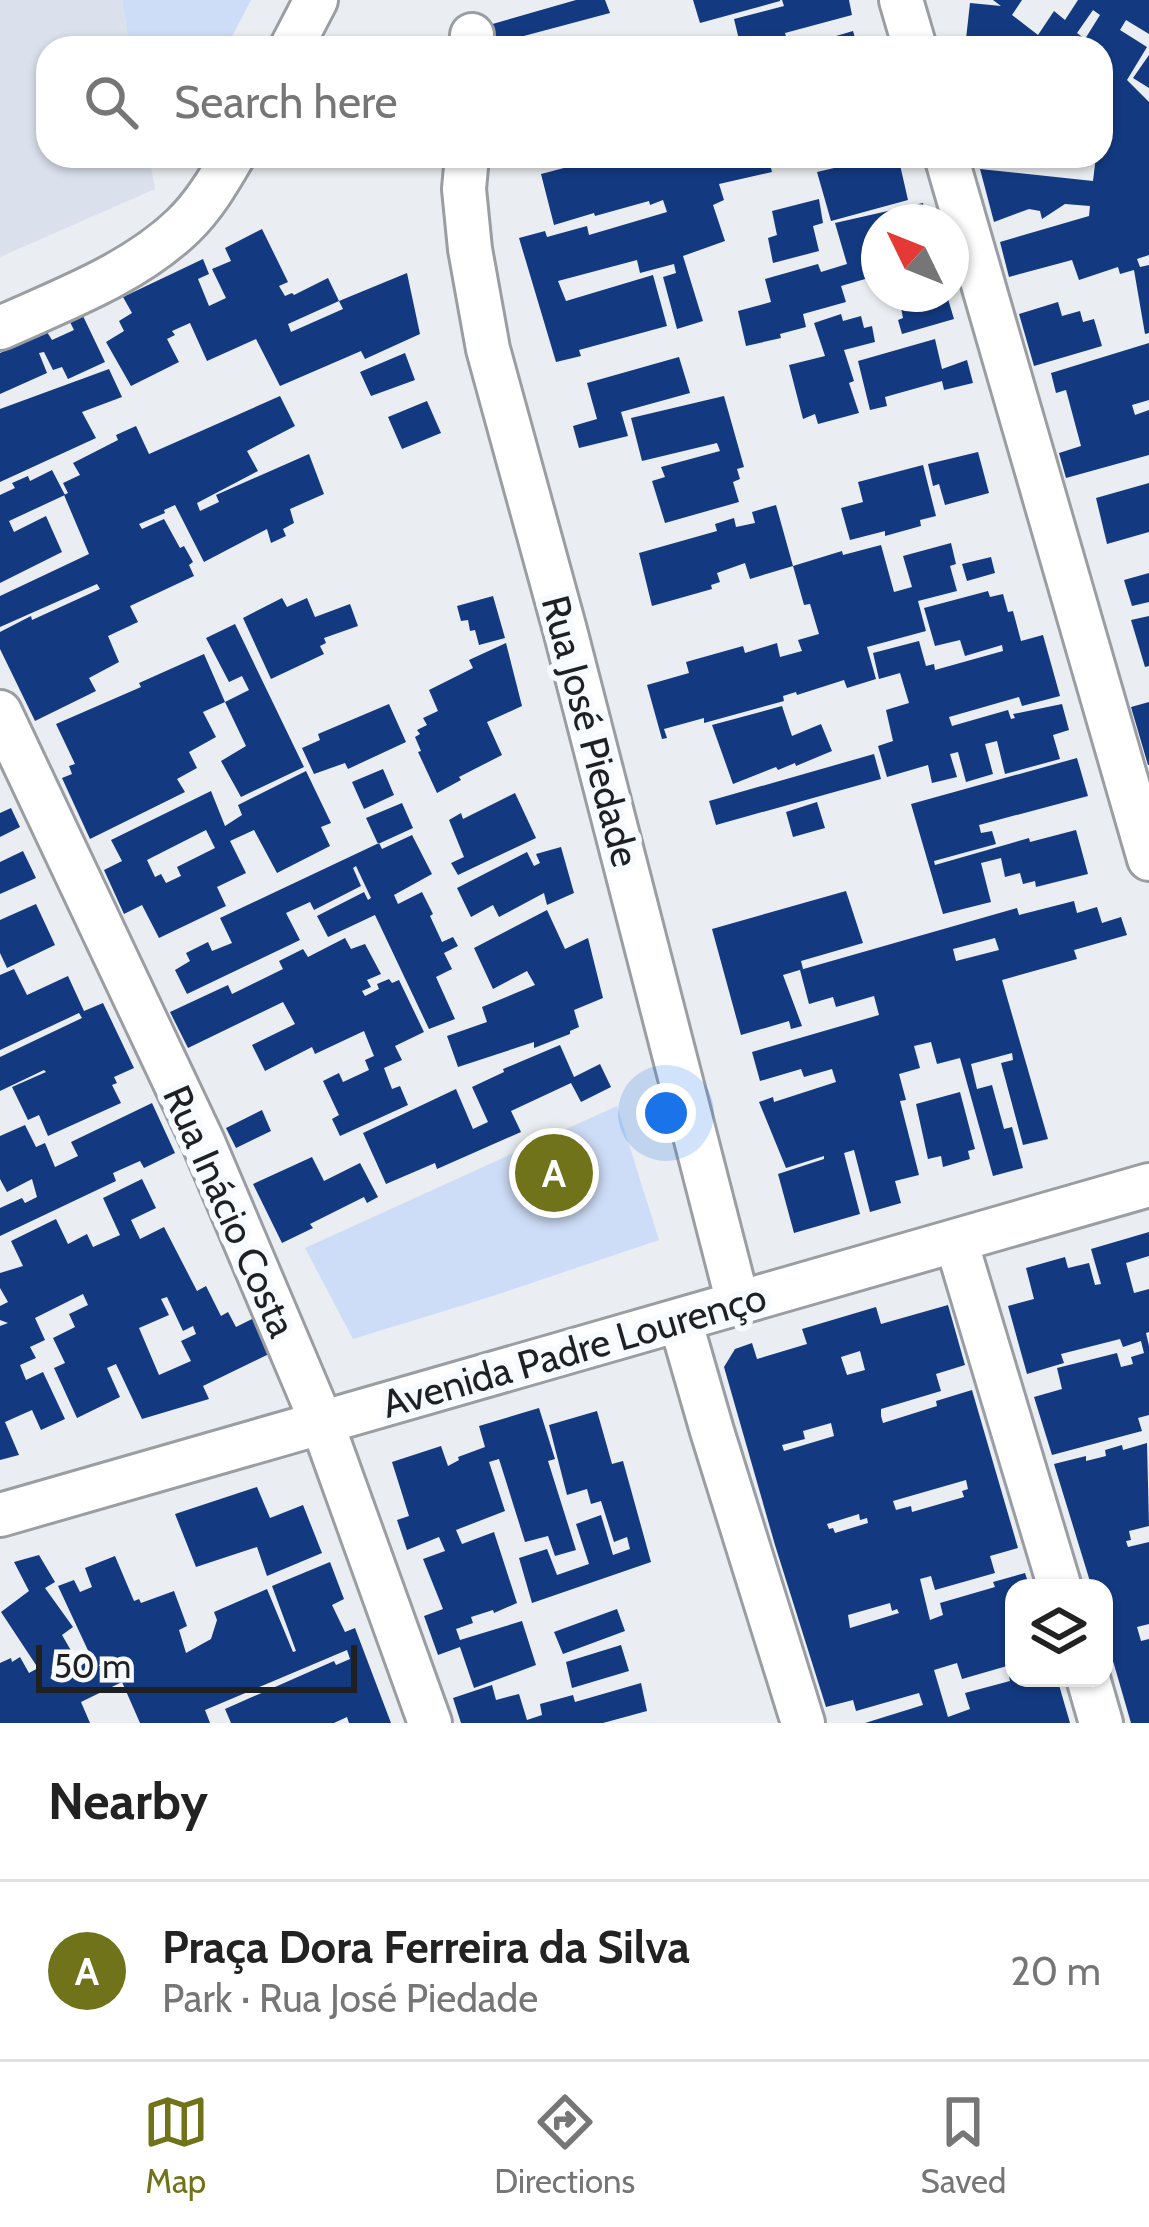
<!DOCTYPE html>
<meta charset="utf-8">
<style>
:root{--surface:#fff;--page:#f6f6f6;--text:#222;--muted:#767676;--line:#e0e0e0;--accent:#707319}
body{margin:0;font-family:Cabin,sans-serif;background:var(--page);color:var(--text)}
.controls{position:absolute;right:36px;bottom:36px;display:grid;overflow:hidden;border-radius:24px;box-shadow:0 3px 9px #0004}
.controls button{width:108px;height:108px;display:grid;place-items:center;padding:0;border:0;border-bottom:3px solid var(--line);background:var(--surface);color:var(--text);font:60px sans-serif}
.compass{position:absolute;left:861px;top:204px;width:108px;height:108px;border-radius:50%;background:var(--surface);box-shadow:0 3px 9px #0004;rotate:313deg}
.scale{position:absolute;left:36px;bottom:30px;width:321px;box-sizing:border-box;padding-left:12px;border:6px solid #1f2022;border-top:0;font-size:33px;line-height:42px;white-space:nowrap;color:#1f2022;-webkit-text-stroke:9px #f7faff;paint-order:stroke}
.you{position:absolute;left:666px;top:1113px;width:42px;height:42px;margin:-30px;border:9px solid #fff;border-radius:50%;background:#1a73e8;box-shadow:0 0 0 18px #1a73e833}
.badge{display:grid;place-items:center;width:78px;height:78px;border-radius:50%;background:var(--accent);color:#fff;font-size:39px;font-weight:700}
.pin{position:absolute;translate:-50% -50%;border:6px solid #fff;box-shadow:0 3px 12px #0006}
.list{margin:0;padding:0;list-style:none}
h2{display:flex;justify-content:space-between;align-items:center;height:156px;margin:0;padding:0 48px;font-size:51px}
h2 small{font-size:39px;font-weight:400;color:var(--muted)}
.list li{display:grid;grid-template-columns:78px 1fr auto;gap:36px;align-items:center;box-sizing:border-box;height:180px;padding:0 48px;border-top:3px solid var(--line)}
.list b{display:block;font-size:45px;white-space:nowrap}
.list p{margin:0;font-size:39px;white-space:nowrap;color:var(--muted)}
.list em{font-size:39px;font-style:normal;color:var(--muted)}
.icon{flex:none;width:66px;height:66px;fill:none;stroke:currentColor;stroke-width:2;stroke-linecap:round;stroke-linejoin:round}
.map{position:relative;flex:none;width:1149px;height:1723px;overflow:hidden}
.search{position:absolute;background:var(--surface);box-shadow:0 3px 9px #0004;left:36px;right:36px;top:36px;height:132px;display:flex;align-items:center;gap:30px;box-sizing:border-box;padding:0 42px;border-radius:36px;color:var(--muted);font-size:45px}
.sheet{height:336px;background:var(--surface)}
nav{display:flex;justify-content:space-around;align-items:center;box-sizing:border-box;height:168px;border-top:3px solid var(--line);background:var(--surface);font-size:33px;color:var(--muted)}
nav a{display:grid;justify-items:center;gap:6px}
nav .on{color:var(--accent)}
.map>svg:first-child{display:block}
.built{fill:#dae0ec}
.green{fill:#ceddf7}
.building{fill:#133a81;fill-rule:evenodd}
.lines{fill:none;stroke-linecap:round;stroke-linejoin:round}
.minor-casing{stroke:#9a9da1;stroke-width:48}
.minor{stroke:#fff;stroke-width:42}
.labels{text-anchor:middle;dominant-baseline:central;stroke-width:12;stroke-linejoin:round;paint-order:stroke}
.street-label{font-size:39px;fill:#1f2022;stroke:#f7faff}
</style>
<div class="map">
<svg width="1149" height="1723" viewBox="0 0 1149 1723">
<rect width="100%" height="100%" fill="#eaedf1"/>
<path class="built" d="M0,0H122L130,48H48V156H149L155,189L0,257Z"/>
<path class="green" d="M122,0H251L226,48H130Z
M617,1106L659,1240L493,1296L353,1339L305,1248Z"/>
<path class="building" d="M576,0H605L610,13L520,37L521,48H490L489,25Z
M693,0H780V1L700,23Z
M782,0H849L852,15L785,33L789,48H741L734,19L784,6Z
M993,0H1022L1012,15L1038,35L1054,11L1065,20L1078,0H1149V34L1126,20L1120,30L1147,47L1127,80L1149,102V255L1137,259L1140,267L1149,265V333L1145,334L1134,270L1120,274L1118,267L1079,280L1072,260L1009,277L1000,242L1089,216L1090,206L1065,204L1042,219L1040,211L1029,209L994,222L980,169L1093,181L1096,156H1101V48H965L970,3L1001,6ZM1093,10L1100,15L1085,39L1077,33Z
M853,31L858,48H799V47Z
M1149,55V88L1133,78Z
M610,156H768L772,172L719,184L724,200L713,205L725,241L683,256L703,321L677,329L663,277L676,273L674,264L640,273L637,260L558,281L566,301L653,275L667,326L579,350L581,356L556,362L519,238L545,231L547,237L587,226L589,235L667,212L663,200L650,205L649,201L595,216L594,213L554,225L541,174Z
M787,156H823V157L786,168L782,158Z
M886,156H898L908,200L831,221L817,172Z
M819,199L823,223L813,226L819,251L773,263L768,238L777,235L772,211Z
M923,203L928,222H879V275L841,286L846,302L803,314L806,327L780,334L781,338L746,346L738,311L771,302L765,279L818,264L821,272L847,264L835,223Z
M262,229L288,282L279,286L285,296L292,293L294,295L328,278L339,301L288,324L291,332L343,309L339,301L407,273L420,334L365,359L361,351L280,386L256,339L207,361L190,323L172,331L175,335L167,339L179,362L131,386L106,342L124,331L119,321L132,313L123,297L203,259L209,274L198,279L209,306L226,298L212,269L231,261L225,248Z
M884,294H926L930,304L948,299L954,319L902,334L898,320L903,318L900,303L886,302Z
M1058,302L1062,316L1080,311L1083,322L1094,319L1102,346L1034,366L1019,314Z
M841,314L843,321L861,316L864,328L872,326L875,342L844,350L854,381L849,383L859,413L818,424L815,414L803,419L789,365L825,356L814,323Z
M83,316L105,362L68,379L62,367L53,370L44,352L39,353L47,373L0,394V353L47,332L52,340L74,330L70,322Z
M935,339L942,369L967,360L973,383L944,390L942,381L885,397L887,406L870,410L858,361Z
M1149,343V400L1132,405L1135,415L1149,410V455L1066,478L1059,453L1081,446L1066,390L1056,393L1051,373Z
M405,353L415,380L371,396L360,372Z
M679,357L690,393L621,412L628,436L579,448L573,426L597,419L587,383Z
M109,369L122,397L82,412L96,438L0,482V409Z
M280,396L295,426L247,451L258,471L197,503L200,511L219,502L216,495L309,454L324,494L290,509L294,523L283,529L286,536L271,543L267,529L204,562L175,505L164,510L165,513L139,524L142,529L164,519L180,548L184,546L193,562L189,565L194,576L130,606L138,622L108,636L119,662L89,678L96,691L35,721L0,649V632L31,616L32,620L100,589L97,584L0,627V596L89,554L64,495L68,493L63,483L80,475L73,463L118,440L116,435L136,426L149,454Z
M724,396L744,467L737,469L740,479L733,482L739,502L665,523L652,481L665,477L661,467L720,451L717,443L642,461L631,418Z
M427,401L441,433L402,449L388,417Z
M978,452L989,493L945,505L939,484L933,486L928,464Z
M923,465L936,516L920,520L921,526L885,536V531L850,540L841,508L863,502L858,482Z
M52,470L65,495L9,521L14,532L46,516L62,552L0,583V495L15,488L12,483L28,476L30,481Z
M1149,483V532L1107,544L1096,498Z
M776,505L793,566L750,579L745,563L717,573L720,582L711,585L712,589L652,606L639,553L717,531L715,524L734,518L736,527L755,523L752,512Z
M951,543L956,564L950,566L957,591L918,601L926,631L867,647L876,679L847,688L844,680L797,695L796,692L783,696L784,701L704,723V718L664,729L667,738L662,739L647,685L689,673L686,662L743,646L745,653L777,643L780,657L802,651L798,640L819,634L810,604L804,605L793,566L842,551L843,555L881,545L894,592L912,587L903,556Z
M991,557L995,573L967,581L962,564Z
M1149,573V602L1132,606L1124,580Z
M988,591L990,597L1003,594L1008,612L1013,611L1021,641L1043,635L1060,696L1022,706L1019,697L949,717L952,726L1008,710L1011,719L1015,718L1013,714L1062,704L1069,730L1053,735L1060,759L1005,774L997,741L985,744L993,774L966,782L958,752L950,754L957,777L932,783L928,765L887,777L878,746L893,741L886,710L909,703L900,673L879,679L873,653L919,641L926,666L934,664L935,670L1003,651L1002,645L965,656L960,640L935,646L924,608Z
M493,596L505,638L479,645L475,630L470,631L468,620L461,621L457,606Z
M282,598L287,607L307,598L315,617L350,604L358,626L324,638L326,643L320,646L324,654L271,679L243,618Z
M1149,616V666L1145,667L1131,620Z
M235,624L304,767L241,797L221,761L246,746L225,702L249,690L242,676L229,682L206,638Z
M506,643L522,706L487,722L502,755L459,777L461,780L437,793L418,752L421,751L415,737L420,734L417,730L427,725L423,718L438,711L429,690L473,668L469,660Z
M204,654L225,702L203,712L216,737L189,752L197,768L177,779L185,792L90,839L62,778L72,774L69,766L75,764L56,724L141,687L139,683Z
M1149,702V765H1148L1131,707Z
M389,704L406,742L348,769L345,763L314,774L302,748L320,740L318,734Z
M782,706L792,736L821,724L832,751L796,766L795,763L778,770L776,767L733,784L712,725Z
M874,754L881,779L716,825L709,801Z
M1077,758L1088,796L979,825L981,833L992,831L996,844L934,861L935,865L1029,838L1030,842L1076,830L1088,874L1036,887L1035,881L1023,884L1020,873L1005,877L1001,858L981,863L991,902L943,914L911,804Z
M383,769L394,795L364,809L352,782Z
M306,771L331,823L321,827L330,846L277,873L254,830L230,841L246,873L217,887L226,906L159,938L142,905L124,914L104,870L122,861L111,840L211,791L225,826L242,815L238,805ZM206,830L215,848L177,867L181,876L166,883L161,874L155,877L147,860Z
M515,793L536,838L458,875L451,863L464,857L449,820L461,813L463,819Z
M817,802L825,828L793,837L786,812Z
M402,803L413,828L378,844L366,818Z
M11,808L20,827L0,837V813Z
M412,835L432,874L394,895L398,904L422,892L433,914L430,916L442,942L453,937L458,946L444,953L452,969L436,977L455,1019L429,1029L375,915L328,937L317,916L364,892L368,900L371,898L356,866L353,868L361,886L314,910L310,902L286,913L300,940L187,994L175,970L190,961L186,953L208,942L212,951L232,943L220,918L379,843L382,849Z
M561,847L574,893L547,905L544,893L499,917L493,905L471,917L457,888L527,852L534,866L540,863L536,854Z
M23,851L36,878L0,894V862Z
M846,891L863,943L801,961L803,969L783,975L802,1026L791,1029L789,1021L741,1035L712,929Z
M1074,901L1077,913L1097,907L1102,923L1121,917L1127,935L1074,950L1077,959L1002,980L1048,1139L1023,1145L1001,1063L1013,1060L1012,1053L971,1064L977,1089L992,1085L1004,1129L1012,1127L1023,1168L993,1176L960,1058L937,1064L931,1042L914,1046L920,1068L899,1074L906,1100L900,1101L919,1175L895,1181L901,1203L870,1212L854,1150L844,1153L860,1214L794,1233L778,1174L824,1159V1156L786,1168L759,1102L773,1097L774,1102L836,1082L832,1069L804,1077L801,1069L760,1081L752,1052L879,1015L874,996L836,1007L833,997L809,1004L800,970L1017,908L1019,915ZM995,938L999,950L956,961L953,949Z
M36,904L55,945L7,968L0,953V920Z
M547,910L565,949L588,938L603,998L574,1010L579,1027L570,1031V1034L534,1048V1042L458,1067L447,1036L487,1022L482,1007L535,985L527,971L493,989L474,948Z
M345,938L351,949L365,944L381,974L367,980L371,987L362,991L365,996L379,989L377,984L389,979L392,983L399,980L424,1032L395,1046L402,1060L384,1068L392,1089L400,1086L408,1105L340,1136L332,1119L339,1115L323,1081L339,1073L343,1082L369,1070L365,1060L374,1056L364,1031L315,1054L312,1047L265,1071L252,1045L295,1024L283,1002L188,1048L170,1012L228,985L232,994L283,969L279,961L303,949L308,957Z
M14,969L27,995L68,976L84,1011L103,1003L134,1068L114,1077L117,1083L112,1085L121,1103L48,1136L39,1115L28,1120L12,1087L46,1072L44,1070L0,1091V1057L82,1018L79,1013L0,1050V975Z
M560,1045L574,1077L600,1064L611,1087L581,1102L571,1083L511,1111L521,1132L437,1169L435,1163L386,1184L363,1133L456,1089L473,1129L488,1122L472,1087L504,1072L503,1069Z
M960,1092L975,1149L968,1151L970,1159L943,1167L941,1156L928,1159L916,1104Z
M152,1103L175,1153L144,1168L140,1161L113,1173L116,1181L0,1236V1208L22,1198L25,1203L37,1197L32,1179L7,1192L0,1179V1136L25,1125L36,1147L45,1143L55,1167L78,1156L71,1142Z
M262,1110L271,1131L236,1148L226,1128Z
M312,1157L324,1181L360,1163L378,1197L367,1203L364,1197L310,1224L313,1228L282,1243L253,1184Z
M142,1179L156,1208L131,1220L140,1239L164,1227L197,1291L206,1286L221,1316L228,1312L236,1327L254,1318L271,1353L203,1386L209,1399L142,1419L116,1364L107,1368L120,1397L77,1418L54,1368L65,1363L53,1338L75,1327L69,1314L88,1305L83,1294L35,1318L45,1340L30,1347L36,1358L20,1365L26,1380L43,1372L65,1419L41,1430L32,1410L5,1422L19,1455L0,1460V1326L8,1323L0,1320V1306L8,1302L0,1288V1273L23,1266L11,1241L56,1219L68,1244L87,1234L93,1247L120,1235L103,1198ZM167,1297L183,1331L193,1326L196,1334L181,1341L191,1361L159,1375L139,1328L169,1315L161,1299Z
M1149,1232V1256L1126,1263L1134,1293L1149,1289V1332L1146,1333L1149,1346V1415L1138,1418L1142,1431L1052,1455L1034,1397L1062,1389L1057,1368L1117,1353L1121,1367L1133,1364L1131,1357L1144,1353L1141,1341L1123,1347L1120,1339L1061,1354L1064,1363L1027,1374L1008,1306L1034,1299L1026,1268L1065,1257L1068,1268L1089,1263L1095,1285L1101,1284L1091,1249Z
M948,1305L965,1365L936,1374L941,1391L881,1409V1416L883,1423L937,1406L936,1401L972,1390L1018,1548L990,1556L995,1573L935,1590L931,1576L920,1579L930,1620L943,1615L940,1603L995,1587L993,1582L1025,1573L1030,1588H1014V1622L1009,1623L1014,1639V1678H1057L1070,1723H865L923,1705L919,1693L856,1711L853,1700L826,1707L775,1545L724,1367L735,1349L752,1343L757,1359L807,1344L802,1329L876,1307L881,1324ZM860,1351L865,1370L847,1375L841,1357ZM831,1423L834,1436L784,1451L782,1445L805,1439L803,1431ZM966,1480L968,1489L962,1491L964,1497L912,1512L911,1506L896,1510L893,1501ZM859,1514L860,1520L867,1518L868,1523L835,1533L833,1528L829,1529L827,1524ZM890,1603L892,1611L897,1609L899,1613L850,1628L848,1615ZM957,1663L962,1679L1007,1666L1010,1681L965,1693L970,1709L948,1717L934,1670Z
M539,1408L555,1459L548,1461L576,1550L555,1556L548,1536L525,1542L499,1459L489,1462L505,1511L456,1530L462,1544L494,1532L517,1603L494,1613L493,1610L471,1617L473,1623L456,1629L460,1640L522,1621L536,1665L474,1688L460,1647L438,1655L424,1616L443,1609L423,1559L445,1551L439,1537L407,1550L397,1520L409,1516L392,1462L441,1446L448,1466L459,1460L458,1457L485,1447L479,1426Z
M597,1411L612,1464L623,1461L651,1562L532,1603L519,1558L547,1549L557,1575L589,1564L576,1524L601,1515L613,1555L630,1549L627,1537L614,1542L601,1501L591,1504L587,1489L567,1495L549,1425Z
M1147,1443L1149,1526L1129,1531L1131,1540L1126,1541L1128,1547L1149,1542V1624L1137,1627L1141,1641L1149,1639V1723H1131L1104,1630V1588H1092L1054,1464L1086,1456V1461L1106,1456L1105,1450L1122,1445L1123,1450Z
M257,1487L270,1518L303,1505L322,1553L267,1576L257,1547L196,1567L175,1514Z
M39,1555L55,1582L45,1588L73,1627L62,1635L80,1666L92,1659L58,1586L74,1580L80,1592L92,1587L85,1568L115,1556L134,1601L139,1599L141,1603L174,1591L187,1626L179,1630L186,1653L211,1639L217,1620L214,1612L267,1589L293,1652L296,1651L272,1586L330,1562L344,1599L332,1605L345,1632L355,1628L391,1723H349L347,1717L334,1723H231L225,1709L334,1661L336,1665L350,1659L347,1650L205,1710L210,1723H140L122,1682L81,1702L90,1723H0V1663L11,1658L12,1662L20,1657L29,1673L38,1668L1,1612L29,1591L14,1562Z
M617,1609L625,1631L563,1654L554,1632Z
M621,1645L629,1671L572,1688L566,1662Z
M641,1683L647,1711L603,1723H461L453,1698L492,1685L496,1700L519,1694L527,1720L542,1715L540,1704L573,1695L575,1702Z"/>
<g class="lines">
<g class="minor-casing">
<path id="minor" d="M901,0L915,48
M291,48L316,0
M471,48L472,35
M467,156L464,189L470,249L488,349L565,630L738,1303
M946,156L1149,859
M0,328C62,300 133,274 183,226C204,206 219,180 233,156
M0,712L203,1142L322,1423L430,1723
M956,1241L1060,1588
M680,1320L712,1431L803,1723
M0,1515L1149,1185
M1088,1678L1101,1723"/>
</g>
<use href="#minor" class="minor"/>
</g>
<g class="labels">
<g class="street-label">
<text transform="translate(591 731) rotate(75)">Rua José Piedade</text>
<text transform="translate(230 1211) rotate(66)">Rua Inácio Costa</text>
<text transform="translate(574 1350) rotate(-16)">Avenida Padre Lourenço</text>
</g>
</g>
</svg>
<div class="controls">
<button><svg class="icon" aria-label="layers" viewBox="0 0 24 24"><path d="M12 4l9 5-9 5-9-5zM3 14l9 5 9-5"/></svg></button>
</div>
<svg class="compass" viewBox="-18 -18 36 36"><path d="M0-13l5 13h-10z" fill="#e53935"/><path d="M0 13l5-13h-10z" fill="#767676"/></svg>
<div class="scale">50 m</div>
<div class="you"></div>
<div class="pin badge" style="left:554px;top:1173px">A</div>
<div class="search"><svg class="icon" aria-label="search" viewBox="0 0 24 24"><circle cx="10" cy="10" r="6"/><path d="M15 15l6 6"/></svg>Search here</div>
</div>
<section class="sheet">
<h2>Nearby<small></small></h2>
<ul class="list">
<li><span class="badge">A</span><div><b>Praça Dora Ferreira da Silva</b><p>Park · Rua José Piedade</p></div><em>20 m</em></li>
</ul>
</section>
<nav>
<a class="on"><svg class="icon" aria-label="map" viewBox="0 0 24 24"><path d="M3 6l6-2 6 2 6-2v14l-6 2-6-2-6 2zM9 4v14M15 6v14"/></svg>Map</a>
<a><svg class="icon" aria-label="directions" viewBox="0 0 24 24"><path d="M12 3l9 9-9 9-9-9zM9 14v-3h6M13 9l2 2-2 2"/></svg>Directions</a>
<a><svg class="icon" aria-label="saved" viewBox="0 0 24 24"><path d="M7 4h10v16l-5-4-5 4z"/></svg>Saved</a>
</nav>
